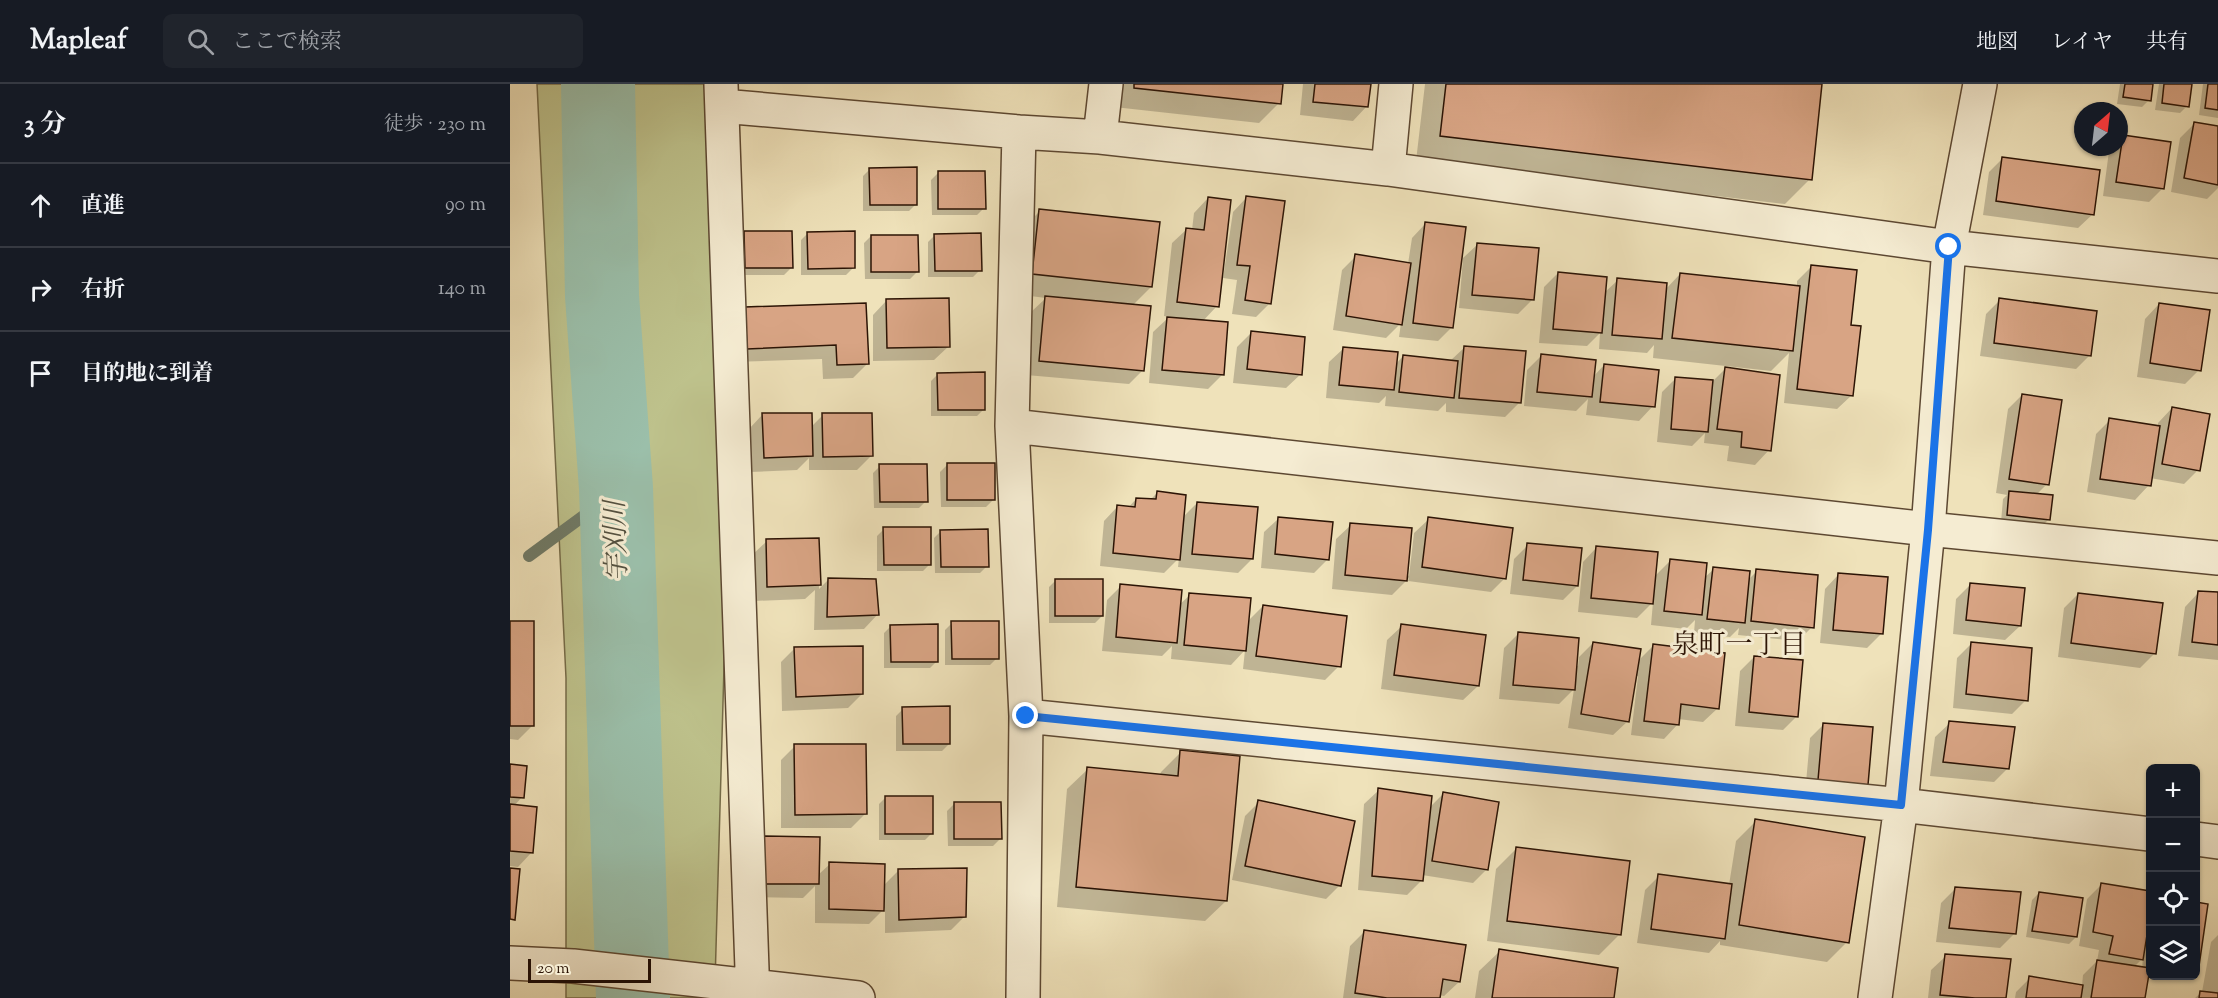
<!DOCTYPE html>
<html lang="ja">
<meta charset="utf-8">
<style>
:root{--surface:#171b24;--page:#20242c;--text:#f1f3f6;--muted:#9ea1a6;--line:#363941}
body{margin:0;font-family:"Sorts Mill Goudy","Noto Serif JP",serif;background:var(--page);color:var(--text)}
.controls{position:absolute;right:18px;bottom:18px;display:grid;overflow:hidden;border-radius:9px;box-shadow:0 2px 4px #0004}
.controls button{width:54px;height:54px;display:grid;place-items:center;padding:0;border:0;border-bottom:2px solid var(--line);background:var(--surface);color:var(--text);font:30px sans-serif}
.compass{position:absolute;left:1564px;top:18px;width:54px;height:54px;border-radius:50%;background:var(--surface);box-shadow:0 2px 4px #0004;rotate:28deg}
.scale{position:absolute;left:18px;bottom:15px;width:123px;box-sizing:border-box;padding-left:6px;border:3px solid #2c1405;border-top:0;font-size:16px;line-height:21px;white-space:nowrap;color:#2c1405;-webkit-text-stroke:4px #f5ecd2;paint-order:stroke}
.stop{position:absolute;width:18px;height:18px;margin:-14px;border:4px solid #1a73e8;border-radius:50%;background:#fff}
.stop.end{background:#1a73e8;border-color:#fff;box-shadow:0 2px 6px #0008}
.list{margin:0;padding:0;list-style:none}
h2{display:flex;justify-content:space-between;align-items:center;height:78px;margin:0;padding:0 24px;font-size:26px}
h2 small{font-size:20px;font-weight:400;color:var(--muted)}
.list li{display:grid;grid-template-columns:39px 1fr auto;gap:18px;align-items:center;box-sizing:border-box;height:84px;padding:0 24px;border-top:2px solid var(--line)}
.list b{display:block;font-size:22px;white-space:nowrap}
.list em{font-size:20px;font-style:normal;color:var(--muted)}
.icon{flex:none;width:33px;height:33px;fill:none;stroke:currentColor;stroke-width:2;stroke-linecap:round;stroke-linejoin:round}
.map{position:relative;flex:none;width:1708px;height:914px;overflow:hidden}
header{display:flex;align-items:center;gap:36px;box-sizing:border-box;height:84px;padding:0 30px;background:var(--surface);border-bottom:2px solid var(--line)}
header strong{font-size:28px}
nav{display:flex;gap:33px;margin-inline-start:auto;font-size:21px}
.search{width:420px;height:54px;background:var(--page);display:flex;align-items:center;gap:15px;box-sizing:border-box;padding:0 21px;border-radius:9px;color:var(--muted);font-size:22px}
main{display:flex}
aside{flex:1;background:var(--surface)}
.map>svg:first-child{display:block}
.green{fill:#bec28c;stroke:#756b48;stroke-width:1.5}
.shadow{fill:#0003;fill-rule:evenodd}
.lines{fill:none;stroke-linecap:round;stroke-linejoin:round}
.stream{stroke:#6f7b68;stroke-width:12}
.river{stroke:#9bbfaa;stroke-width:74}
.building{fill:#d8a484;stroke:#2c1405;stroke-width:1.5}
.minor-casing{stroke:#5d4832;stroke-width:36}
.minor{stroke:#f5ecd2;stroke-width:33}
.route{stroke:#1a73e8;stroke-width:8}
.labels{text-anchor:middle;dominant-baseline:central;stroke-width:6;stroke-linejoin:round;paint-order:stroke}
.water-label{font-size:27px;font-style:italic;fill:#53503f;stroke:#f5ecd2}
.neighbourhood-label{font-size:27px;fill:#2c1405;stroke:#f5ecd2}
</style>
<header>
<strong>Mapleaf</strong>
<div class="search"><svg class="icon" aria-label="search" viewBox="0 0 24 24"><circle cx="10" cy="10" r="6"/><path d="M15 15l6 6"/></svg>ここで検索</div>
<nav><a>地図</a><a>レイヤ</a><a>共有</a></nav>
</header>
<main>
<aside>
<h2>3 分<small>徒歩 · 230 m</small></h2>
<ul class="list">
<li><svg class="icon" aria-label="ahead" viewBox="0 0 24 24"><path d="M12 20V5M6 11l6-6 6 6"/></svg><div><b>直進</b></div><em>90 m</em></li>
<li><svg class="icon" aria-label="right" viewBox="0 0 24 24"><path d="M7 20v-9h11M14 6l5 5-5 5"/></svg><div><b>右折</b></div><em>140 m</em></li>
<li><svg class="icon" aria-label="arrive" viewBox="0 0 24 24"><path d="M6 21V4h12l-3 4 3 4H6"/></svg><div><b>目的地に到着</b></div></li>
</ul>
</aside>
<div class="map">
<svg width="1708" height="914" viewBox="0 0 1708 914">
<rect width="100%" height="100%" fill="#efe2ba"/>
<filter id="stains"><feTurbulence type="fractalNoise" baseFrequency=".00333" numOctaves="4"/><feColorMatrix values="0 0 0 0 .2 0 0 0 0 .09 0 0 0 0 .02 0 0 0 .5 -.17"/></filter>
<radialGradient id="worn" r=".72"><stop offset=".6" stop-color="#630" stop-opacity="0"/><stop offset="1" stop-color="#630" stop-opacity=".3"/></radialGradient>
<path class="green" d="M27,0H220L222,303L205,899L206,914H56V594Z"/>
<path class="shadow" d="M607,0H771L769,19L749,39L604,23Z
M793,0H859L857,22L843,37L790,31Z
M915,0H1311L1300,95L1275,120L906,77Z
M1610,0H1641L1639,16L1632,23L1607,20Z
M1649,0H1680L1677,22L1670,29L1645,26Z
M1693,0H1708V34L1689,31Z
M1685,39L1708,43V104L1697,115L1661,108L1670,54Z
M1614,52L1653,104L1639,118L1593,112L1599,67L1603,63H1609V57Z
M1493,74L1583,130L1568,144L1473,131L1479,88Z
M360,85L406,120L399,127H353V92Z
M428,89L474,124L467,131H422L421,96Z
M737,113L760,219L746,233L722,230L727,196L713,194L723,128Z
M698,114L707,222L692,238L712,291L698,305L639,299L643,248L659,233L654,232L662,159L677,145L682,146L684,129Z
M530,127L641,203L622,222L633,286L619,300L516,291L521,228L536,214L503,210L510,147Z
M916,139L942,243L928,257L889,253L891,239L876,254L823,246L832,186L846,172L898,180L902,154Z
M235,149L281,184L274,191H229L228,156Z
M298,149L343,184L336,191H291V156Z
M425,151L470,186L463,193H418V158Z
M361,152L407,188L400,195H355L354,159Z
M968,160L1022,216L1008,230L949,224L953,174Z
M1302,182L1339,243L1342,311L1327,325L1274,319L1279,269L1261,287L1143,274L1144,261L1137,269L1089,265L1090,249L1077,262L1029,259L1034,203L1048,189L1094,209L1108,196L1155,206L1170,190L1287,203V197Z
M377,216L439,262L424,276L363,277V231Z
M1490,216L1580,271L1566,285L1470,272L1476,230Z
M355,220L357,280L343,294L313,295L312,275L223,278L236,225Z
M1649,220L1689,286L1675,300L1627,293L1635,235Z
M741,249L791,290L776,304L723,299L727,263Z
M955,263L1009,319L995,333L936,328V319L928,327L875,322L876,312L869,319L816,314L819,278L834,264L886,280L893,272L940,277Z
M1031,272L1083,293L1094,281L1143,322L1129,337L1076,331L1078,315L1066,327L1014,322L1017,286Z
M1215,285L1259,366L1245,381L1217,377L1219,362L1194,359L1195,349L1182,362L1147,358L1152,308L1166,294L1202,298Z
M428,290L474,325L467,332H421V297Z
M1512,311L1537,400L1526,411L1539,435L1532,442L1491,438L1493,415L1497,411L1486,409L1498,325Z
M1662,324L1688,386L1674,400L1640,394L1639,401L1625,416L1577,408L1586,350L1600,336L1648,343V339Z
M253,330L301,343L313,331L361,372L347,386H299V374L287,386L240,388L239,345Z
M437,381L483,416L476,423H431L430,388Z
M370,382L416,417L409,424H364L363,389Z
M647,409L672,434L687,419L742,475L728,489L668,483L669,474L654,489L590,482L594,437L608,422L618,424L626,415L640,416Z
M769,434L818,475L804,489L751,484L754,448Z
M919,435L995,494L981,508L898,497L899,494L882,511L822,505L826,455L841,441L899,492L904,449Z
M374,445L420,480L413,487H367V452Z
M431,447L477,482L470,489H425L424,454Z
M308,456L309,505L319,495L368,530L354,545L304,546L305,506L295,515L244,517L242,471L257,457Z
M1018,461L1067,502L1053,516L1000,510L1004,475Z
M1087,463L1144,493L1160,477L1194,494L1204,485L1238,496L1247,487L1302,543L1288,557L1228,551L1229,544L1220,553L1184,549L1185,536L1176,545L1141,541L1143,518L1127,534L1068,528L1073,478Z
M1329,490L1371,550L1357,564L1310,559L1315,505Z
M546,496L592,532L585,539H539V503Z
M1460,501L1510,542L1495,556L1443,550L1446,515Z
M611,502L669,521L680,511L737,538L753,522L829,582L815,596L733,585L735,566L721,581L661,575L662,562L652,572L592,567L597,516Z
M1689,508L1708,510V576L1668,572L1675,523Z
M1568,510L1644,570L1630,584L1548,573L1554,524Z
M0,539L23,641L8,656L0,655Z
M442,539L487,574L480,581H435V546Z
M381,542L427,577L420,584H374V549Z
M892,542L968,602L953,616L871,605L877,556Z
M1008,550L1068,582L1069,573L1083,559L1127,578L1143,562L1208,624L1193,638L1168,635V640L1154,655L1121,651L1128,592H1125L1118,637L1103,651L1058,644L1064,605L1049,620L989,615L994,564Z
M1461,560L1516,616L1502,630L1443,624L1447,574Z
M285,564L352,610L338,624L272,627L271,578Z
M1244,573L1287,632L1273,646L1225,642L1230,587Z
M393,625L439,660L432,667H386V632Z
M1440,639L1498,684L1484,698L1420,692L1425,653Z
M1314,640L1356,700L1342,714L1295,710L1300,654Z
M285,662L355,730L341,744H271V676Z
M671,668L716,817L695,837L547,823L557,705L578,685L650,691L651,688Z
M0,682L12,713L4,722L22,768L8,783L0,782Z
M869,706L919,724L933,710L977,785L963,799L912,791V796L897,811L848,806L854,720Z
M376,713L422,749L415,756H369V720Z
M749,718L830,801L816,815L722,796L735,732Z
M444,720L490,755L483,762H438L437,727Z
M1246,737L1337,858L1317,878L1210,861V857L1199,869L1127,859L1135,806L1149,792L1219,801L1226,757Z
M254,753L308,791L320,780L373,802L388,787L455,832L441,846L375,849V824L359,840L305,839V802L293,814L239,813L240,767Z
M1007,764L1109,851L1089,871L977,857L986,785Z
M1591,801L1640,809V890H1638L1634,914H1505L1506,908L1520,894L1572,902L1573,891L1587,877L1589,866L1569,862L1577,815ZM1633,874L1632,884L1624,883Z
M1445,805L1504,850L1490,864L1426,858L1431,819Z
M1529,809L1566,853L1559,860L1516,853L1522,816Z
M1686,820L1697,821L1688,881L1686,883Z
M854,848L949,898L934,912L929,911V914H833L840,862Z
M1708,851V914H1685L1692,908L1701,858Z
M990,867L1102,914H965L969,887Z
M1436,872L1495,914H1418L1421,886Z
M1648,892H1677L1674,895Z"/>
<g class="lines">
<path class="stream" d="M19,472L83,425L106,404"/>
<path class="river" d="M88,0L92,212L106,404L123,914"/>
</g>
<path class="building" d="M624,0H773L771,20L624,4Z
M805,0H861L858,23L803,18Z
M936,0H1312L1302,96L930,52Z
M1615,0H1643L1641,17L1613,13Z
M1654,0H1682L1679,23L1652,19Z
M1698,0H1708V26L1695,24Z
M1684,38L1708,42V101L1674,94Z
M1613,51L1661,58L1654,105L1606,98Z
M1492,73L1590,86L1584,131L1486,117Z
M407,83V121H360L359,84Z
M428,87H475L476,125H428Z
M736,112L775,117L761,220L735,216L740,182L727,181Z
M698,113L721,116L709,223L667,218L676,144L694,146Z
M529,125L650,138L642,203L522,190Z
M915,138L956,143L943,244L903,239Z
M234,147H282L283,184H235Z
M345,147V184L298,185L297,148Z
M471,149L472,187H425L424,150Z
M361,151H408L409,188H361Z
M967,159L1029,164L1024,216L962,211Z
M845,170L901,179L892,241L836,232Z
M1301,181L1347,186L1341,241L1351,242L1343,312L1287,305Z
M1048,188L1097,193L1092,249L1043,245Z
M1170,189L1290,202L1283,267L1162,254Z
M1107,194L1157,199L1152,255L1102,251Z
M535,212L641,222L634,287L529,277Z
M439,214L440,263L377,264L376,215Z
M1489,214L1587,227L1581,272L1484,259Z
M356,219L359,280L327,281L326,261L237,265L235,223Z
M1649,219L1700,226L1691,287L1640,279Z
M657,233L718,238L714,291L652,286Z
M741,247L795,253L792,291L737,285Z
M954,262L1016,267L1011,319L949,314Z
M833,263L888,268L884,306L829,301Z
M1031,270L1086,276L1082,313L1027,308Z
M893,271L948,277L944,314L889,308Z
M1094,280L1149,286L1145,323L1090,318Z
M1215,283L1270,291L1261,367L1231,363L1232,348L1207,345Z
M475,288V326H428L427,289Z
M1165,293L1203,296L1198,348L1161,345Z
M1512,310L1552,316L1539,401L1499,395Z
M1662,323L1700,330L1690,387L1652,380Z
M252,329H302L303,372L254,374Z
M312,329H362L363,372L313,373Z
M1599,334L1650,342L1641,402L1590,395Z
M437,379H485V416H437Z
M369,380H417L418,418H370Z
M647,407L676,411L670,476L603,469L607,421L625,423L626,414L646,415Z
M1499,407L1543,411L1540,436L1497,431Z
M687,418L748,423L743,475L682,470Z
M768,433L823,438L819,476L765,470Z
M918,433L1003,444L996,495L912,483Z
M840,439L902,444L897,497L835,491Z
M373,443H421V481H374Z
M478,445L479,483H431L430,446Z
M309,454L311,501L257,503L256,455Z
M1017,459L1072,464L1068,502L1013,496Z
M1086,462L1148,468L1143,520L1081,514Z
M1160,475L1197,479L1192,531L1154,527Z
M1203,483L1240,487L1235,539L1197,535Z
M1246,485L1308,491L1304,544L1241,537Z
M1328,489L1378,493L1373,550L1323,546Z
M318,494L366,495L369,531L317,533Z
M545,495H593V532H545Z
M1460,499L1515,504L1511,542L1456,536Z
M610,500L672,506L667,559L606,553Z
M1688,507L1708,508V561L1682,558Z
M679,509L741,514L736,567L674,561Z
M1568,509L1653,519L1646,570L1561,559Z
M753,521L837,532L831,583L746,572Z
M0,537H24V642H0Z
M441,537H489V575H442Z
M428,540V578H381L380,541Z
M891,540L976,551L969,602L884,591Z
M1008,548L1069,554L1065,606L1003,601Z
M1083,558L1131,565L1119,638L1071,630Z
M1461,558L1522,564L1518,617L1456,610Z
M1143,560L1215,569L1209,625L1171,620L1169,641L1134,637Z
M353,562V610L286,613L284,563Z
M1244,572L1293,576L1288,633L1239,628Z
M440,622V660H393L392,623Z
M1439,637L1505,643L1499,685L1433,678Z
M1313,639L1363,643L1358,701L1308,696Z
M284,660H356L357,730L285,731Z
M670,666L730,672L717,817L566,803L577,683L668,692Z
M0,680L17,682L14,714L0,713Z
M868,704L922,712L913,797L862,792Z
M933,708L989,718L978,786L922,777Z
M375,712H423V750H375Z
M748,716L845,737L831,802L735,782Z
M444,718H491L492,755H444Z
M0,720L27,723L23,769L0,767Z
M1245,735L1355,753L1339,859L1229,841Z
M254,752L310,753L309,800H253Z
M1006,763L1120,777L1111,851L997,837Z
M319,778L375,780L374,827L319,825Z
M0,784L10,785L5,836L0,835Z
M457,784L456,833L389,836L388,785Z
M1148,790L1222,800L1215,855L1141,845Z
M1591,799L1640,807V832L1633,876L1599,870L1603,852L1583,848Z
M1445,803L1511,808L1506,850L1439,844Z
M1529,808L1573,814L1567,853L1522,847Z
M1686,818L1698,820L1689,882L1686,881Z
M854,846L956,861L950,898L933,895L930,914H877L845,909Z
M989,865L1108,884L1104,914H982Z
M1435,870L1501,875L1496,914H1465L1430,911Z
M1587,876L1640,884L1635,914H1581Z
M1519,892L1573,901L1571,914H1516Z
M1690,907L1708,909V914H1689Z"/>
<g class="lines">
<g class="minor-casing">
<path id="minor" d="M211,1L243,914
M212,22L509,48L590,53L878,85L1439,163L1708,192
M509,48L502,342L516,632L513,914
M590,53L596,0
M878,85L886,0
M502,342L1418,445L1708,474
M516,632L1391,721L1640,750
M1686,755L1708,758
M0,879L63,882L348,914
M1365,914L1391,721L1418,445L1439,163L1470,0"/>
</g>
<use href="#minor" class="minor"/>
</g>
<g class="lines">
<path class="route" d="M516,632L1391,721L1418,446L1439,163"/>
</g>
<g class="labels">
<g class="water-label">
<text transform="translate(108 457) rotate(-92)">宇刈川</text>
</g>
<g class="neighbourhood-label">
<text x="1229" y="562">泉町一丁目</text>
</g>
</g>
<rect width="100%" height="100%" filter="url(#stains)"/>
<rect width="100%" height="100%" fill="url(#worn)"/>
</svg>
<div class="controls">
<button>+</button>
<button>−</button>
<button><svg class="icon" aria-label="locate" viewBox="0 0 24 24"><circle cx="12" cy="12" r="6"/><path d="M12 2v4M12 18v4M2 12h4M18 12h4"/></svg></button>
<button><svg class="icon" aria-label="layers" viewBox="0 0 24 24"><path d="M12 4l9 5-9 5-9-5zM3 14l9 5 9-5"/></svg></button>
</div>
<svg class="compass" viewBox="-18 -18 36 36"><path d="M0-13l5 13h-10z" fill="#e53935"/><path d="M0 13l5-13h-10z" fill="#9ea1a6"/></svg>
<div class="scale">20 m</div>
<div class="stop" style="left:1439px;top:163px"></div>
<div class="stop end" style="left:516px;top:632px"></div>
</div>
</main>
